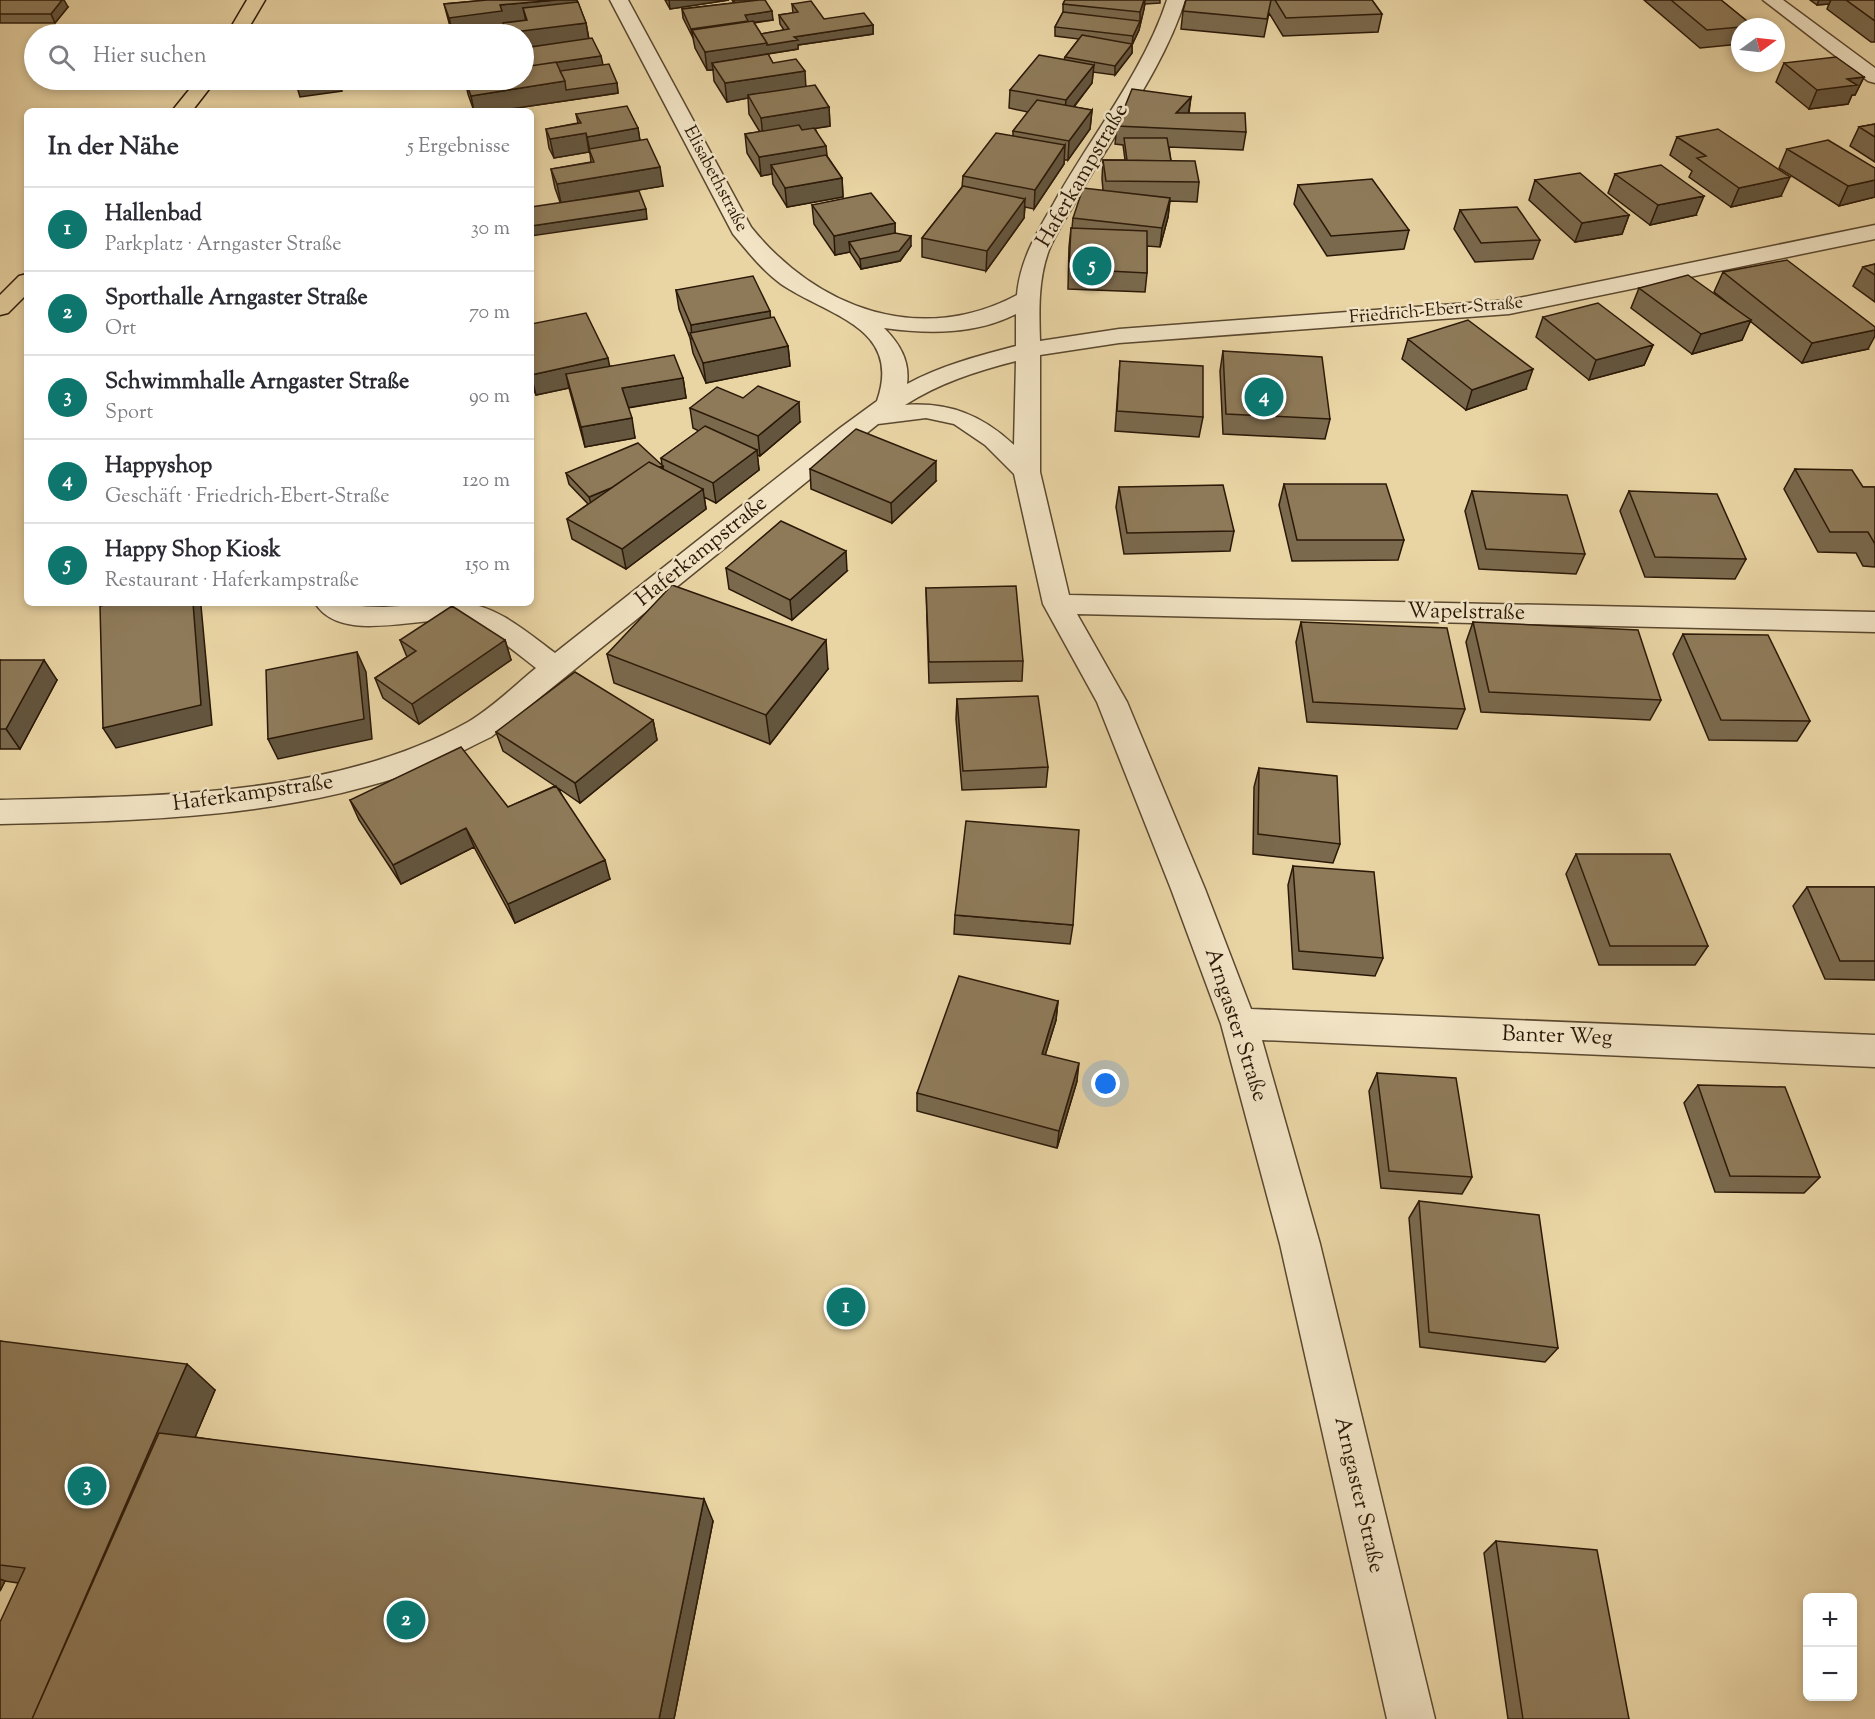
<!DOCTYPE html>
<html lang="de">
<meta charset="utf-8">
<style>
:root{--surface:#fff;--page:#f2f2f3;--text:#2b2b33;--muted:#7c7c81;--line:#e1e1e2;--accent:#0f766e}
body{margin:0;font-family:"Sorts Mill Goudy",serif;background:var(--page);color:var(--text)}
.controls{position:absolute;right:18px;bottom:18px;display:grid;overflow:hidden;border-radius:9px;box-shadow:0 3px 9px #0003}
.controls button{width:54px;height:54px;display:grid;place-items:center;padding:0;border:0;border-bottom:2px solid var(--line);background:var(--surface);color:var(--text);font:30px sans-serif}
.compass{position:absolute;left:1731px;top:18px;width:54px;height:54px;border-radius:50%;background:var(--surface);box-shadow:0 3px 9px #0003;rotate:75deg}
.you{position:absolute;left:1106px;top:1084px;width:21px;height:21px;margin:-15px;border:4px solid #fff;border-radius:50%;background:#1a73e8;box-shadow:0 0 0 9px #1a73e833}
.badge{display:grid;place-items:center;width:39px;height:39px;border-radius:50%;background:var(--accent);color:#fff;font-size:20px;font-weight:700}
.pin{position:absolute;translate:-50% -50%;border:3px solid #fff;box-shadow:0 2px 6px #0006}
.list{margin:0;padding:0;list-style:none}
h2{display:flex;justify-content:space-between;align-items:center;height:78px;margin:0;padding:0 24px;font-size:26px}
h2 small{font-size:20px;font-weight:400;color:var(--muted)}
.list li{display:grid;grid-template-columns:39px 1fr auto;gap:18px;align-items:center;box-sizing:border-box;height:84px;padding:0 24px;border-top:2px solid var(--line)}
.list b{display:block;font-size:22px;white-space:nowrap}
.list p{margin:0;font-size:20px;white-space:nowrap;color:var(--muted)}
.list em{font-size:20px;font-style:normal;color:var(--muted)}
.icon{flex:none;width:33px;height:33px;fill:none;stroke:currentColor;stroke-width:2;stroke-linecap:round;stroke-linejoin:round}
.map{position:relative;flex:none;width:1875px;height:1719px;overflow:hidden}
.search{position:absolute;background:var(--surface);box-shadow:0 3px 9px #0003;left:24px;top:24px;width:510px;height:66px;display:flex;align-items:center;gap:15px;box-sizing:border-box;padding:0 21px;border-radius:33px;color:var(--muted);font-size:22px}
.panel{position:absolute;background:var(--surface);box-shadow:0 3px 9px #0003;left:24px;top:108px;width:510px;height:498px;border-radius:9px}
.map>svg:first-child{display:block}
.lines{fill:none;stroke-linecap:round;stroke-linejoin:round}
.minor-casing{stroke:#5a482f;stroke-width:3}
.major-casing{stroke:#2b1908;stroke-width:3}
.minor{fill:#f1e3c4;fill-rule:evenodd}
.major{fill:#e9d4a4;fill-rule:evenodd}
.wall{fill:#7a694d;stroke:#2b1908;stroke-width:1.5}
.shaded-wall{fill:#63553e;stroke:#2b1908;stroke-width:1.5}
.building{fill:#8e7a59;stroke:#2b1908;stroke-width:1.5}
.labels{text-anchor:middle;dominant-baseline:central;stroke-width:5;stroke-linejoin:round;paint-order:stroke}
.far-street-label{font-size:18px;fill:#2b1908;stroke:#f1e3c4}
.street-label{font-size:22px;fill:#2b1908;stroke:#f1e3c4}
</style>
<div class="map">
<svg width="1875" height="1719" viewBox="0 0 1875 1719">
<rect width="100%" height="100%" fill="#e9d4a4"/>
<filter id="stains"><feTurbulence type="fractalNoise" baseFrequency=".00333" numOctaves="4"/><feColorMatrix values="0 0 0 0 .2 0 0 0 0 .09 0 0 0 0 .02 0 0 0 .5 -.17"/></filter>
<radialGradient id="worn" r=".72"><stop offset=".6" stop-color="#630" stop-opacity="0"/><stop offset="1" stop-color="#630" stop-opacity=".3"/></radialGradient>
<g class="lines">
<g class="minor-casing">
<path id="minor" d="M610,0H628L751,227C816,308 920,347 1017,295C1020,260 1037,232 1054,203C1090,138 1144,71 1167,0H1185C1163,71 1109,140 1073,206C1065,220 1055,235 1049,250C1038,279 1039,311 1040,341L1119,329L1509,300L1875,225V239L1509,314L1119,343L1040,355V472L1069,595L1875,612V632L1077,614L1127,702L1205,889L1251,1009L1875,1035V1067L1262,1040L1320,1244L1435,1719H1387L1280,1244L1221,1024L1171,889L1097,702L1043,604L1014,474L985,445L954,424L926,418L878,424L491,737C469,747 447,760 425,768C289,818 143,821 0,824V800C151,796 333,798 468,722C492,708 514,686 536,668C515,652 492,631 466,623C428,611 343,648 315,603C338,603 360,607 384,607C410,606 436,601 463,603C498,606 528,633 555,653L840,428L877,401C903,327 828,316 781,284C762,270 748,252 733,234ZM1016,314V346C978,356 942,365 907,384C910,361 900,344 884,328C928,334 975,335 1016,314ZM1016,361L1014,445C982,415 949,402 905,405C939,383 977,371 1016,361Z
M1763,0H1783L1875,68V83L1868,81Z"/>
</g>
<g class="major-casing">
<path id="major" d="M247,0H265L245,34H227Z
M197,80H216L192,111H172Z
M27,274V294L8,313L0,315V295L19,276Z"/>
</g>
<use href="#minor" class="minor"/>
<use href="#major" class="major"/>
</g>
<path class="wall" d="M0,0L68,7L55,23H0Z
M487,0H577L586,23L589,39L602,65L617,83L618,93L496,111H474L468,94L465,80L528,66L524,53V34H452L444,4Z
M665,0H729L670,9Z
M732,0H765L773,20L754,23L761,34L784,30L780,24L779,15L793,13L792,4L824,19L873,25V34L798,45V49L768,54L773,63L806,86L829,107L830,126L815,128L827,156L842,178L843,197L787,207L773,184L772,174L761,176L747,153L745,134L760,132L749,114L748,98L727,102L714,81L713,70H707L695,48L693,38L683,18L682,9L734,3Z
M1065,0H1160V3L1145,4L1139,30L1132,45V53L1115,75L1093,72L1092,83L1074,107L1092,110L1090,129L1068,160H1064V164L1034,209L1025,207L1024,218L986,271L922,257V238L962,187L963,176L1013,136V131L1028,112L1009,108L1010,90L1064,60L1065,57L1079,39L1055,36V27L1063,12V4Z
M1186,0H1372L1382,14L1378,32L1283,36L1269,13L1264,37L1181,29L1183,11Z
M1644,0H1721L1753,26L1752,27H1740V44L1700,48Z
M1810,0H1875V42H1871L1827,9L1829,4L1817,5Z
M1784,63L1864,77L1855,95H1852L1848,104L1809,109L1776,82Z
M1191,97L1189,113L1246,132L1243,150L1169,147L1171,161L1199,182L1197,202L1170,201L1168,217L1160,247L1147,246V273L1145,292L1068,289L1069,247L1071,228H1072L1073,218L1103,190L1102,179L1103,160H1125L1123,145L1115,144L1117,126Z
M576,114L638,128L640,141L663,186L596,197L647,219L560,202L555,188L551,169L591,162L590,154L589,152L554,158L549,148L546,129L578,123Z
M1875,124V162L1850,146L1859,127Z
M1677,137L1781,196L1731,207L1689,177L1692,171L1670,155Z
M1787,149L1875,168V197L1839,206L1779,168Z
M1615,174L1696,215L1650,225L1608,193Z
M1535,180L1629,215L1622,234L1575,242L1529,200Z
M1298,185L1409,230L1404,249L1327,256L1294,204Z
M812,205L895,223V233L911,246L900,261L861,269L850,252L835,255L814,224Z
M1460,210L1540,240L1533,259L1475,262L1454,229Z
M1875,264V302L1853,286L1863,267Z
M1723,272L1868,349L1802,363L1750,321L1742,340L1692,354L1631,308L1639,288L1734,308L1714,292Z
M676,290L770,318L788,346L790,366L706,383L693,353L690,338L679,309Z
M1543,317L1653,345L1644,365L1589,380L1536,337Z
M531,324L610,366L683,378L686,398L628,408L635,438L585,447L569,388L536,395L531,383Z
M1408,339L1526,389L1466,410L1402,359Z
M1223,351L1330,419L1325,439L1223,434L1220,371Z
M1120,361L1203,417L1199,437L1115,431Z
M690,408L800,422L760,456L757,455L759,470L716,503L704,497L706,509L626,569L572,539L567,519L588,504L569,484L566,473L662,465L661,458L699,431L693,428Z
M810,469L936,481L892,523L811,489Z
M1795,469L1863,487H1875V567L1863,566L1856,553L1818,552L1784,489Z
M1284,484L1404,540L1398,560L1292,561L1279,505Z
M1119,487L1234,531L1230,551L1124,554L1116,507Z
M1472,491L1585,554L1576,574L1479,569L1465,511Z
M1629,491L1746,559L1735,579L1645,577L1620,511Z
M726,568L847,571L792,620L729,589Z
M926,588L1023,661L1022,681L929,683Z
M1301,622L1465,709L1457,729L1307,722L1296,642Z
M1473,622L1661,700L1650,720L1481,712L1466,642Z
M1683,634L1810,721L1797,741L1709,740L1673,654Z
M400,640H505L511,660L419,724L383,698L375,678L407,657Z
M607,654L828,669L770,744L614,683Z
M0,660L57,680L20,749H0Z
M957,699L1048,767L1046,787L962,790L956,719Z
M653,720L657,740L580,803L558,788L610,879L515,923L474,847L401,884L359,820L350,800L508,807L555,786L503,751L496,732Z
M1259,768L1340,844L1333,863L1253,854L1254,787Z
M1576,854L1708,946L1695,965H1599L1566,874Z
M1293,866L1383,958L1375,976L1293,969L1288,885Z
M1807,887H1875V980L1825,979L1793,906Z
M955,915L1073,925L1070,944L954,934Z
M1058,1001L1056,1020L1045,1055L1077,1081L1057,1148L917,1111V1093Z
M1377,1073L1472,1177L1462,1194L1381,1188L1369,1091Z
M1698,1085L1820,1177L1804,1193L1715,1192L1684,1103Z
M1419,1201L1558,1348L1545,1362L1420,1347L1409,1218Z
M0,1341L215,1390L195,1437L713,1521L674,1719H0L18,1583L5,1581L0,1591Z
M1496,1541L1629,1719H1508L1484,1553Z"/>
<path class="shaded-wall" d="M62,0H64L68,7L55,23L51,14Z
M556,0H577L578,8H523L526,21L453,34L449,18L500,5Z
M669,0H729L670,9Z
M734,0H761L735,4Z
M1144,0H1145L1144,9L1139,30L1132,45L1133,36L1140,21V12Z
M1819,0H1831L1829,4L1817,5Z
M772,11L773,20L692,30L693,38L691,29L745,15Z
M586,23L589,41L524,49V34H506L505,31Z
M873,25V34L798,45V49L712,63L713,70H707L705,52L794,37Z
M505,31V34H482Z
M1132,44V53L1115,75V66Z
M601,56L603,65L532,76L530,66Z
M1094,65L1092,83L1064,119L1066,100Z
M805,71L806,89L748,95V98L727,102L725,83Z
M1864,77L1855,95H1852L1848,104L1809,109L1817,90L1847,79Z
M339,80H340L342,91L300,97L297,87Z
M565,81L617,83L618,93L496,111H474L471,96Z
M1191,97L1188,115L1176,113Z
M829,107L830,126L763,137L761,118Z
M1092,110L1090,129L1068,160L1069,141Z
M638,128L641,147L590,151L587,137Z
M586,133L589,152L554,158L550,139Z
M1065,145L1064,164L1034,209L1035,190Z
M826,146L828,164L771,165L772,174L761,176L759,157Z
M660,167L663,186L561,203L557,184Z
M1790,177L1781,196L1731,207L1739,188Z
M842,178L843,197L787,207L785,188Z
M1875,180V197L1839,206L1848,186Z
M1704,196L1696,215L1650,225L1658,205Z
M1170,198L1168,217L1160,247L1162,228Z
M1025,199L1024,218L986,271L987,251Z
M646,209L647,219L531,236V226Z
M1629,215L1622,234L1575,242L1582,223Z
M895,223V243L849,242L850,252L835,255L834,236Z
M911,236V246L900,261L861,269L860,259Z
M770,311L772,331L692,339L691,325Z
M1751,320L1742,340L1692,354L1701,334Z
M1875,330V336L1868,349L1802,363L1812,343Z
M1653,345L1644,365L1589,380L1596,360Z
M788,346L790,366L706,383L703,363Z
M608,358L612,378L566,374L569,388L536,395L531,375Z
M1533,369L1526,389L1466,410L1472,390Z
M683,378L686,398L626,408L622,388Z
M799,402L800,422L760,456L758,436Z
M632,418L635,438L585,447L581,427Z
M757,450L759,470L716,503L713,483Z
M936,461V481L892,523L891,503Z
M663,466L664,476L592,507L589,497Z
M703,489L706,509L626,569L622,549Z
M846,551L847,571L792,620L790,600Z
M193,603H200L201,606L212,725L116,748L103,728Z
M505,640L511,660L419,724L412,704Z
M826,640L828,669L770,744L766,715Z
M357,652L366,672L372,739L278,759L268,739Z
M44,660L57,680L20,749L6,729Z
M653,720L657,740L580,803L575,783Z
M466,828L474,847L401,884L393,865Z
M605,860L610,879L515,923L508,904Z
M1058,1001L1056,1020L1040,1072L1042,1054Z
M1079,1063L1077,1081L1057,1148L1059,1131Z
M187,1364L215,1390L76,1719H32Z
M704,1499L713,1521L674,1719H659Z
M0,1579L5,1581L0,1591Z"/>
<path class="building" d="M0,0H62L51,14H0Z
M487,0H556L500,5L502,11L449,18L444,4Z
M759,0H765L772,11L745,15L748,21L691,29L682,9Z
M1065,0H1144L1140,12L1063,4Z
M1186,0H1271L1267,19L1183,11Z
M1275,0H1372L1382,14L1286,18Z
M1671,0H1721L1753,26L1707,30Z
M1846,0H1875V21Z
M811,1L824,19L864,13L873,25L794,37L798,40L767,45V43L761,34L789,29L779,15L798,12L792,4Z
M578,2L586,23L506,33L503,23L527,20L523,8Z
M1063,12L1140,21L1133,36L1055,27Z
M753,21L767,43L705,52L692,30Z
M503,25L505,31L482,34H452V32Z
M1082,35L1132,44L1115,66L1065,57Z
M592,38L601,56L530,66L524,51V48Z
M768,54L773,63L796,59L805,71L725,83L712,63Z
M1039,55L1094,65L1066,100L1010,90Z
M1836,57L1864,77L1847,79L1857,85L1817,90L1784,63Z
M556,62L565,81L471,96L465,80H524V67Z
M609,64L617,83L566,90L565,81L560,71Z
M296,80H339V81L297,87Z
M815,85L829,107L761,118L748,95Z
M1132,89L1191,97L1176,113H1245L1246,132L1117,126Z
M1037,100L1092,110L1069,141L1013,131Z
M627,106L638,128L587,137L586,133L550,139L546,129L581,123L576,114Z
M1875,124V137L1859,127Z
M799,125L802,130L814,128L826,146L759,157L745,134Z
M1718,129L1790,177L1739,188L1697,158L1706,156L1677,137Z
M996,133L1065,145L1035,190L963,176Z
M1124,138H1167L1171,161L1127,160Z
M647,139L660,167L557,184L551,169L594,162L589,149Z
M1828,140L1875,168V180L1848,186L1787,149Z
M826,155L842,178L785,188L771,165Z
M1103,160L1195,161L1199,182L1106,181Z
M1661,165L1704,196L1658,205L1615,174Z
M1580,173L1629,215L1582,223L1535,180Z
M1372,179L1409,230L1331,236L1298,185Z
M963,186L1025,199L987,251L922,238Z
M1083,188L1170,198L1162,228L1073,218Z
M639,191L646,209L531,226V207Z
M871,193L895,223L834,236L812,205Z
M1517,207L1540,240L1481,243L1460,210Z
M1071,228L1147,231V273L1069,269Z
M895,233L911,236L899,251L860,259L849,242Z
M1787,260L1875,327V330L1812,343L1723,272Z
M1875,264V275L1863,267Z
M1688,275L1751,320L1701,334L1639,288Z
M753,276L770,311L691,325L676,290Z
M1598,303L1653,345L1596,360L1543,317Z
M586,313L608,358L531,375V324Z
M774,317L788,346L703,363L690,333Z
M1468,320L1533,369L1472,390L1408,339Z
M1223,351L1322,357L1330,419L1226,414Z
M674,355L683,378L622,388L632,418L581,427L566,374Z
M1120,361L1203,366V417L1117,411Z
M758,386L799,402L758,436L690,408L717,387L743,398Z
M705,426L757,450L713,483L661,458Z
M856,429L936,461L891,503L810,469Z
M638,443L663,466L659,467L649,462L611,488L589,497L566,473Z
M649,462L703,489L622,549L567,519Z
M1795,469L1852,470L1863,487H1875V544L1868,532H1830Z
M1284,484H1386L1404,540H1297Z
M1223,485L1234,531L1127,533L1119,487Z
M1472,491L1567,495L1585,554L1486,549Z
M1629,491L1717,494L1746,559L1655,557Z
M781,521L846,551L790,600L726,568Z
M672,585L826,640L766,715L607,654Z
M1016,586L1023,661L929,662L926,588Z
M115,603H193L201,705L103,728L100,606Z
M452,606L505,640L412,704L375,678L416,651L400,640Z
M1301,622L1447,628L1465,709L1313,702Z
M1473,622L1638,630L1661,700L1489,692Z
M1683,634L1768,635L1810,721L1721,720Z
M357,652L364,719L268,739L266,670Z
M0,660H44L6,729H0Z
M575,672L653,720L575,783L496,732Z
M1038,696L1048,767L963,771L957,699Z
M461,747L508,807L556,786L605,860L508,904L466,828L393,865L350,800Z
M1259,768L1337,776L1340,844L1258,834Z
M966,821L1079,830L1073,925L955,915Z
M1576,854H1670L1708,946H1610Z
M1293,866L1374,872L1383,958L1299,951Z
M1807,887H1875V961H1840Z
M959,976L1058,1001L1042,1054L1079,1063L1059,1131L917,1093Z
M1377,1073L1456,1078L1472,1177L1389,1171Z
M1698,1085L1785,1087L1820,1177L1730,1176Z
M1419,1201L1539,1215L1558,1348L1429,1332Z
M0,1341L187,1364L32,1719H0V1622L25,1568L0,1565Z
M159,1433L704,1499L659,1719H32Z
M1496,1541L1597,1550L1629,1719H1523Z"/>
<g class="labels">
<g class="far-street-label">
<text transform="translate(715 179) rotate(62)">Elisabethstraße</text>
<text transform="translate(1436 311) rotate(-5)">Friedrich-Ebert-Straße</text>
</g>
<g class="street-label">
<text transform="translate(1083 176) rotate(-60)">Haferkampstraße</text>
<text transform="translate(702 552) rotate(-39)">Haferkampstraße</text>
<text transform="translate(1466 613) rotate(1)">Wapelstraße</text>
<text transform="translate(253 794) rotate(-8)">Haferkampstraße</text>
<text transform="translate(1235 1025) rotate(72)">Arngaster Straße</text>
<text transform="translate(1557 1037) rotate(2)">Banter Weg</text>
<text transform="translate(1358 1495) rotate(77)">Arngaster Straße</text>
</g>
</g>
<rect width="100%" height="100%" filter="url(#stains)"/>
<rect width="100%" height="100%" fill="url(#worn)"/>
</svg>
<div class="controls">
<button>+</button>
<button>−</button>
</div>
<svg class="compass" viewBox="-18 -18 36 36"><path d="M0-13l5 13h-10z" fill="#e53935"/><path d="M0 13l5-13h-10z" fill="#7c7c81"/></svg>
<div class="you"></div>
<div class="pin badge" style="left:846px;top:1307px">1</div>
<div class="pin badge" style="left:406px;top:1620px">2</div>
<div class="pin badge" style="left:87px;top:1486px">3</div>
<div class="pin badge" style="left:1264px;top:397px">4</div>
<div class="pin badge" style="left:1092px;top:266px">5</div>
<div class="search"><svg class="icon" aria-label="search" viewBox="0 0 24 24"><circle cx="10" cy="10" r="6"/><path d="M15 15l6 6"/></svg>Hier suchen</div>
<section class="panel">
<h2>In der Nähe<small>5 Ergebnisse</small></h2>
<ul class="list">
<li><span class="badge">1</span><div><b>Hallenbad</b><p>Parkplatz · Arngaster Straße</p></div><em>30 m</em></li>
<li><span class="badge">2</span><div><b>Sporthalle Arngaster Straße</b><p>Ort</p></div><em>70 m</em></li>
<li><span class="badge">3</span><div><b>Schwimmhalle Arngaster Straße</b><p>Sport</p></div><em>90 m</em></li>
<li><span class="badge">4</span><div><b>Happyshop</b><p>Geschäft · Friedrich-Ebert-Straße</p></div><em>120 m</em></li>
<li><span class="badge">5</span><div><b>Happy Shop Kiosk</b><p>Restaurant · Haferkampstraße</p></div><em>150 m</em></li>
</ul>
</section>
</div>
